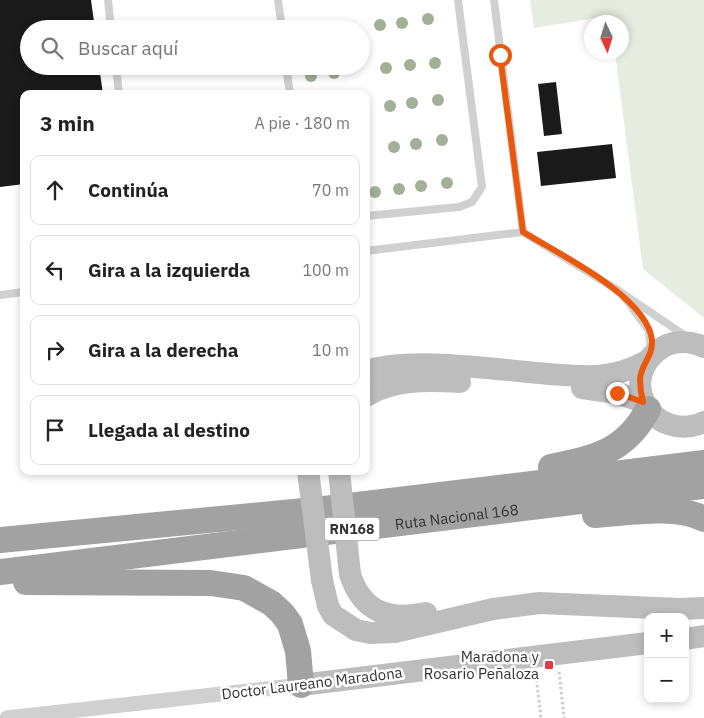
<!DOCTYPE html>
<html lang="es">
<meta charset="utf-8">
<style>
:root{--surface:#fff;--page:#f6f6f6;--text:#222;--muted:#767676;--line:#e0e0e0}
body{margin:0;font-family:"IBM Plex Sans",sans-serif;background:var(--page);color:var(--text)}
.controls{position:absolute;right:15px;bottom:15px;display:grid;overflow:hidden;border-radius:10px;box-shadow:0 2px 8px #0003}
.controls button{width:45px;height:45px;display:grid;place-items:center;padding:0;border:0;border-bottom:1px solid var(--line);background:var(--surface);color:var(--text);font:25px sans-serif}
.compass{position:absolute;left:584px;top:15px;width:45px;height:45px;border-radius:50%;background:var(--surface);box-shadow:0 2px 8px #0003;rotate:176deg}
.stop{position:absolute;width:15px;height:15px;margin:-11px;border:4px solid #ea580c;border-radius:50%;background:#fff}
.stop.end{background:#ea580c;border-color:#fff;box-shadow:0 1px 5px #0008}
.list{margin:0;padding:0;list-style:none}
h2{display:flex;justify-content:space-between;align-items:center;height:65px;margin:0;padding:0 20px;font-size:21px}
h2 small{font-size:16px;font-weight:400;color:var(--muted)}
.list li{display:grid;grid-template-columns:32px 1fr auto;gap:15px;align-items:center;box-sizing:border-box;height:70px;margin:0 10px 10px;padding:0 10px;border:1px solid var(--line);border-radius:10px}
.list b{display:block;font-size:19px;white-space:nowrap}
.list em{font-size:16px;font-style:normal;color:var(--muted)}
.icon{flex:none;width:28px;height:28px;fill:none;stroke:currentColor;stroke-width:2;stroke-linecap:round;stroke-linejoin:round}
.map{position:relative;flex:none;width:704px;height:718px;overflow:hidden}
.search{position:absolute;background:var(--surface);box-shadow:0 2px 8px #0003;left:20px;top:20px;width:350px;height:55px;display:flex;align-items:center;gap:12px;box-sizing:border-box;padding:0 18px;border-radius:28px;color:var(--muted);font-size:19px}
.panel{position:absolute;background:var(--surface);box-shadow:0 2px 8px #0003;left:20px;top:90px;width:350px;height:385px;border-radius:10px}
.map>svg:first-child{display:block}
.green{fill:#e6ecdf}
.building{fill:#1a1a1a}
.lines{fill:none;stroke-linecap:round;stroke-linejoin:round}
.path{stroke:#cdcdcd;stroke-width:3;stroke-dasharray:2.5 2.5;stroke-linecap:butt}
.service{stroke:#d0d0d0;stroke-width:8}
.minor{stroke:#d0d0d0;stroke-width:15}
.secondary{stroke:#bdbdbd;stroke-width:22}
.trunk{stroke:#a2a2a2;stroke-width:26}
.secondary-bridge{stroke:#bdbdbd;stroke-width:22}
.tree{fill:#a2b095}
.route{stroke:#ea580c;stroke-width:6}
.poi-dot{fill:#e63946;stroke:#fff;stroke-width:2}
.labels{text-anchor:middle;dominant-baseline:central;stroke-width:5;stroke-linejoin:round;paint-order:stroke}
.shield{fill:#fff;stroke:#707070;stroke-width:1}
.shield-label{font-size:14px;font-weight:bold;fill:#333}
.street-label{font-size:15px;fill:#333;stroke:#fff}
.poi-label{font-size:15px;fill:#333;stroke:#fff;text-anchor:end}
</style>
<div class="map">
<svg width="704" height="718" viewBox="0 0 704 718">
<rect width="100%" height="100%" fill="#fff"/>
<path class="green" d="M530,0H704V318L643,269L615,53L622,52V22H611L609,16L534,28Z"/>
<path class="building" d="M0,0H91L95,29H29V66H99L103,94H24V184L0,187Z
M556,82L562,134L544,136L538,84Z
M612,144L616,178L541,186L537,152Z"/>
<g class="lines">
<path class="path" d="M559,672L564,718
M536,675L541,718"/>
<path class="service" d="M108,0L111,29
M278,0L282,29
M494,0L523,232
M116,66L119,94
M286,66L290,94
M366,216L459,207L472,202L482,187L458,0
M366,251L523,232L619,291L687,337
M0,295L24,292
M625,298L649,331L651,351"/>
<path class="minor" d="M7,718L301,685"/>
<path class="secondary" d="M704,347C691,341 676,340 663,347C614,377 652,445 704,422
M366,371C415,356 496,370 549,374C586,377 611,380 645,362
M582,388L617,393L643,402
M366,396C394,379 428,380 460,382
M350,574C362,612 389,621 426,613
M322,580L328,606L333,615L356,630L370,633L395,632L493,609L539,603L679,609L704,608
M685,639L704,636
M301,685L648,643"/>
<g class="trunk">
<path d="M551,467C594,458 626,452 648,409"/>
<path d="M595,515C626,513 677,504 704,519"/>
<path d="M0,540L324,509L704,463"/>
<path id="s1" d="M0,572L704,486"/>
<path d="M26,582L211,583L244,588L271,603L282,613L290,624L298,651L301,685"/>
</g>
<path class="secondary-bridge" d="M308,471L322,580
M339,471L350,574"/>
</g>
<g class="tree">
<circle cx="428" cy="19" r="6"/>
<circle cx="402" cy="23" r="6"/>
<circle cx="380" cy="25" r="6"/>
<circle cx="435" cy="63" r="6"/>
<circle cx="410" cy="65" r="6"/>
<circle cx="386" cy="68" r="6"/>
<circle cx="334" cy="73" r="6"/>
<circle cx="311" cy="76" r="6"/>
<circle cx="438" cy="100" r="6"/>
<circle cx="412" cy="103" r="6"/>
<circle cx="390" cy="106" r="6"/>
<circle cx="442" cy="140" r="6"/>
<circle cx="416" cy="144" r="6"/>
<circle cx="394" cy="147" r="6"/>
<circle cx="447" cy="183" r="6"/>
<circle cx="421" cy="186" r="6"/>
<circle cx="399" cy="189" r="6"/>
<circle cx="375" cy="192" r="6"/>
</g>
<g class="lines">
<path class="route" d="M500,55L523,232C557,253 647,296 652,340C653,357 641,364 640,379C640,387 641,394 643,402L617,393"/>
</g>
<rect class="poi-dot" x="544" y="660" width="10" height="10" rx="2.5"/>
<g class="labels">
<rect class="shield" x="324.5" y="517.5" width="55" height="23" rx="4"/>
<g class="shield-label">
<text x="352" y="529">RN168</text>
</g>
<g class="street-label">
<text stroke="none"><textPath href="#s1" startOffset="460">Ruta Nacional 168</textPath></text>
<text transform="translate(312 683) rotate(-7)">Doctor Laureano Maradona</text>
</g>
<g class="poi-label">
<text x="539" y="656">Maradona y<tspan x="539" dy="17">Rosario Peñaloza</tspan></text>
</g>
</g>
</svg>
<div class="controls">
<button>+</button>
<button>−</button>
</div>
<svg class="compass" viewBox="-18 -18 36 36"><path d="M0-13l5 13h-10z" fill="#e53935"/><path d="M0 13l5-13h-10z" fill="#767676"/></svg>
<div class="stop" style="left:500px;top:55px"></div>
<div class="stop end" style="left:617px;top:393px"></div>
<div class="search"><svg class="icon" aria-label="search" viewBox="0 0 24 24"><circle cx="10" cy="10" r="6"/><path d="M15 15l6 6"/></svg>Buscar aquí</div>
<section class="panel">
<h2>3 min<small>A pie · 180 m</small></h2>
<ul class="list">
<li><svg class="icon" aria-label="ahead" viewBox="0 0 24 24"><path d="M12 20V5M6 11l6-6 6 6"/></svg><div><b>Continúa</b></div><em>70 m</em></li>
<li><svg class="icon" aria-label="left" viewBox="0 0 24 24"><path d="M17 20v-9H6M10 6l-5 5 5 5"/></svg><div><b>Gira a la izquierda</b></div><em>100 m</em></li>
<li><svg class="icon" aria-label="right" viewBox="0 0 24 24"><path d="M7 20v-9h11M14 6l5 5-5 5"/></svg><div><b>Gira a la derecha</b></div><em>10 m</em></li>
<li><svg class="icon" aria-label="arrive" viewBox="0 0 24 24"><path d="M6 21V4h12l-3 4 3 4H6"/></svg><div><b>Llegada al destino</b></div></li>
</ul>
</section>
</div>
